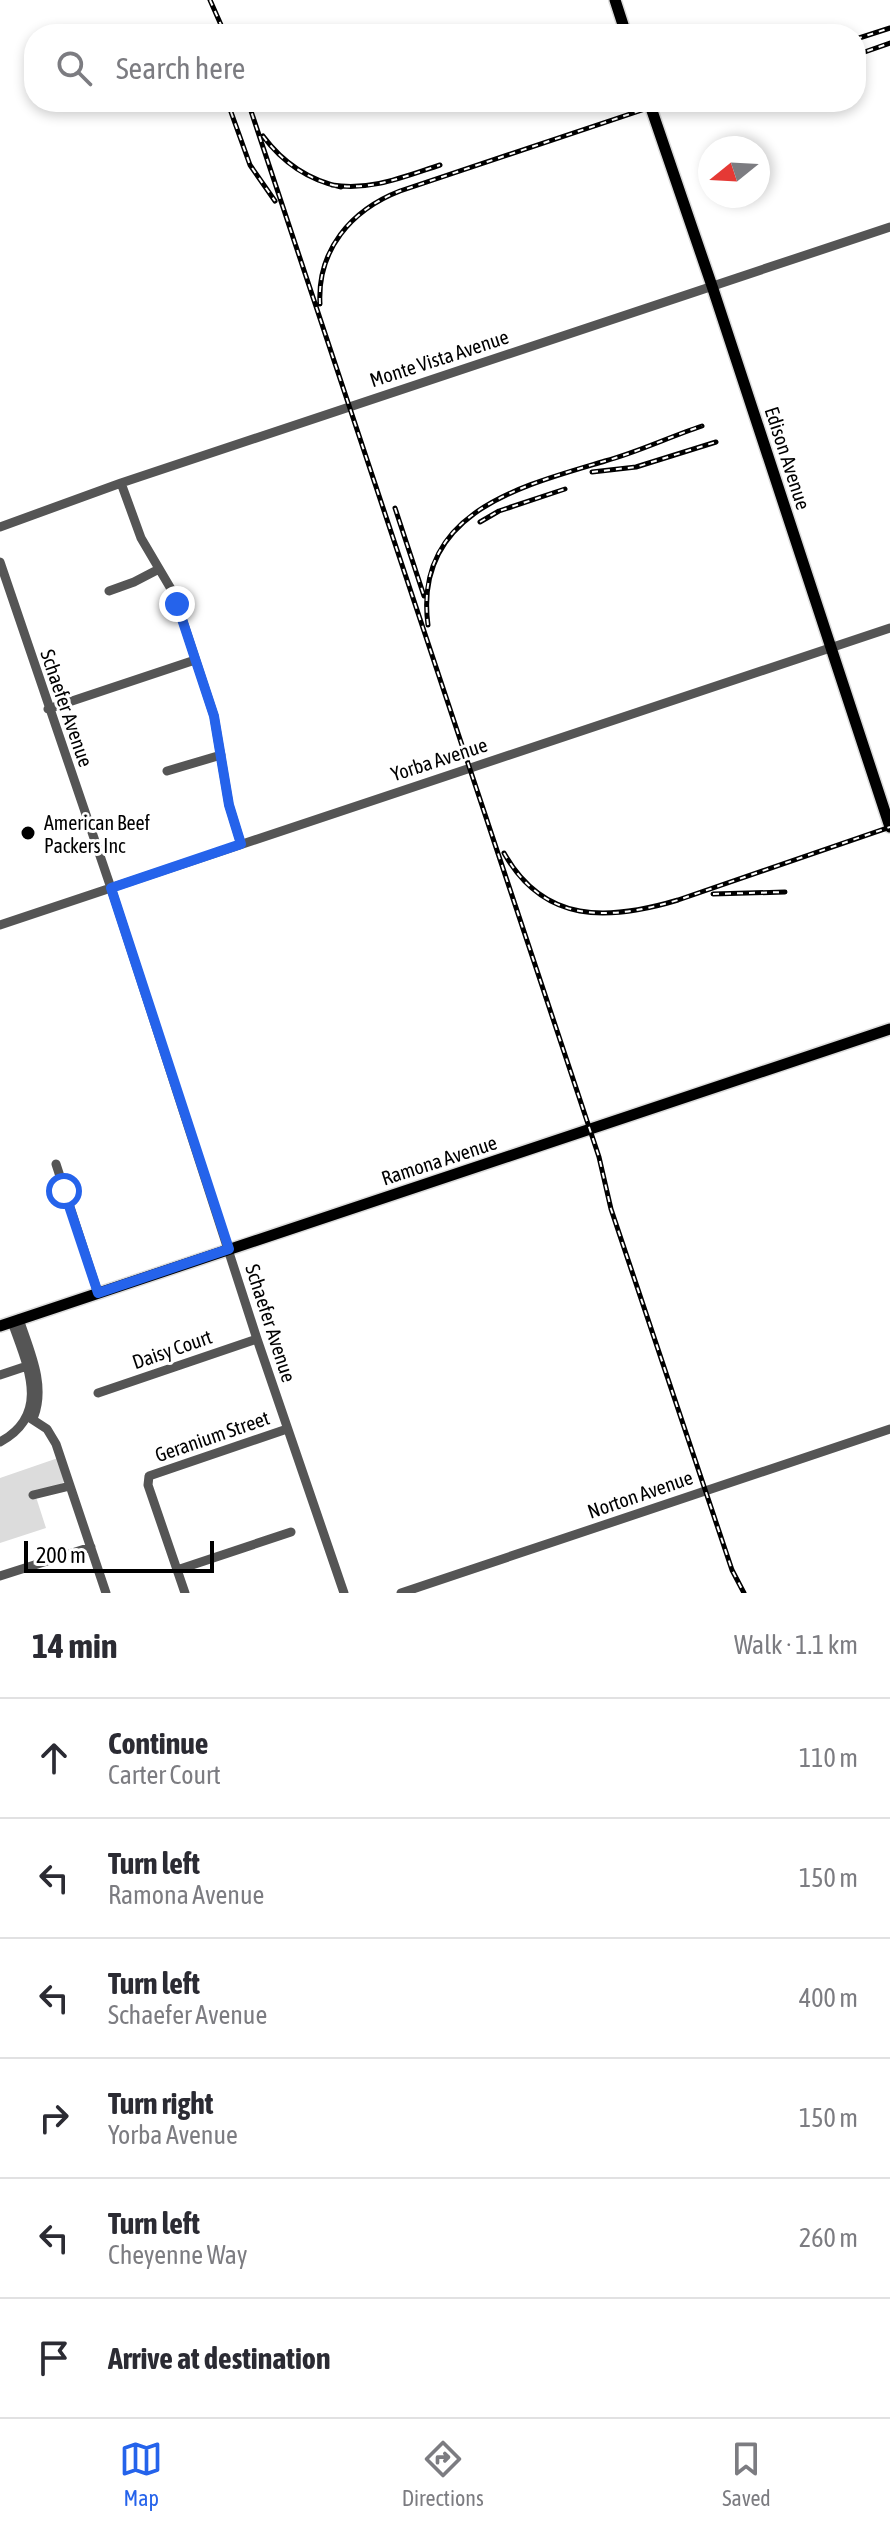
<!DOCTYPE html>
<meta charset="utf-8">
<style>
:root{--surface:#fff;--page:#f2f2f3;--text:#2b2b33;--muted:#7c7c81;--line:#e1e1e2;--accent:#2563eb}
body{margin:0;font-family:"Asap Condensed",sans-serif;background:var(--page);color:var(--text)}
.compass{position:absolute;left:698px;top:136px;width:72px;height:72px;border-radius:50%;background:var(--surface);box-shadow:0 4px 12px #0003;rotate:252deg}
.scale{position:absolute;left:24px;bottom:20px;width:190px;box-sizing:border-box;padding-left:8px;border:4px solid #000;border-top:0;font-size:22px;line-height:28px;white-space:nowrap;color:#000;-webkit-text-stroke:6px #fff;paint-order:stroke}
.stop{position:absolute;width:24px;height:24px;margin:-18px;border:6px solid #2563eb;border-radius:50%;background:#fff}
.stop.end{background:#2563eb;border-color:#fff;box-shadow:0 2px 8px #0008}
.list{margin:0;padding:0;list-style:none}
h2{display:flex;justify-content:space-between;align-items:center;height:104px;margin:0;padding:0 32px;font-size:34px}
h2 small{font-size:26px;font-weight:400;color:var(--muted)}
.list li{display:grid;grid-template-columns:52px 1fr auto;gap:24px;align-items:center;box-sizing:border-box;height:120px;padding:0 32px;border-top:2px solid var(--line)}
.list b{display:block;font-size:30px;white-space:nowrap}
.list p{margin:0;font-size:26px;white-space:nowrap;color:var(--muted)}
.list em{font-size:26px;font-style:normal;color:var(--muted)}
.icon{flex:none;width:44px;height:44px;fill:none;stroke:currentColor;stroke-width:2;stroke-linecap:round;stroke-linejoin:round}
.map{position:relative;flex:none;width:890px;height:1593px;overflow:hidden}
.search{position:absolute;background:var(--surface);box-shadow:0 4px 12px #0003;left:24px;right:24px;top:24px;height:88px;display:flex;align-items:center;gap:20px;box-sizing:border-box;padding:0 28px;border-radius:32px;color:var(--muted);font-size:30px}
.sheet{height:824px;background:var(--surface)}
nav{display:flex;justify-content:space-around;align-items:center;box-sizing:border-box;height:112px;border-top:2px solid var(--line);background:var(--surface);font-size:22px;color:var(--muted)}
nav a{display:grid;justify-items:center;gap:4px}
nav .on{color:var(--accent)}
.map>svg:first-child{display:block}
.green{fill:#dcdcdc}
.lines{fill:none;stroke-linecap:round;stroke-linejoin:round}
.major-casing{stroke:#dbdbdb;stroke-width:14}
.minor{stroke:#555;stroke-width:9}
.major{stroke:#000;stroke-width:11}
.rail-casing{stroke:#000;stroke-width:5}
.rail{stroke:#fff;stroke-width:2;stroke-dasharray:6;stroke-linecap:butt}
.route{stroke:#2563eb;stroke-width:10}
.poi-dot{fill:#000;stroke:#fff;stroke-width:3}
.labels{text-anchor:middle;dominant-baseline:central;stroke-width:6;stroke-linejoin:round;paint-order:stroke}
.street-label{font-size:20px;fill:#000;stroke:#fff}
.poi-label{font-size:20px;fill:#000;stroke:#fff;text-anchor:start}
</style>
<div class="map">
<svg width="890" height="1593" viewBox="0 0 890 1593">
<rect width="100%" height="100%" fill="#fff"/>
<path class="green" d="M58,1458L66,1481L36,1497L46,1528L0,1543V1478Z"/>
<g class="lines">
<g class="major-casing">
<path id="major" d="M615,0L626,34
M649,102L712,286L890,827
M0,1326L890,1029"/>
</g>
<path class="minor" d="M121,483L141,538L174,594L214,716L229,805L241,844
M0,527L121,483L890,227
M0,562L111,888L257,1339L344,1593
M109,591L134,582L159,569
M48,709L195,660
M167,771L221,755
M0,925L890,628
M56,1164L98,1293
M19,1319C29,1350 46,1384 34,1416
M0,1375L27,1366
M98,1393L257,1339
M27,1416L47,1429L56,1444L106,1593
M0,1442C52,1414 27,1365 12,1322
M33,1495L70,1486
M177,1570L291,1532
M0,1576L91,1547
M185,1593L148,1485L149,1476L287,1429
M401,1593L890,1429"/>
<use href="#major" class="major"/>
<g class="rail-casing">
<path id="rail" d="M210,0L225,34
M856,39L890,28
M856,55L890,43
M248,102L599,1157L611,1209L732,1570L744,1593
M231,112L250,165L275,201
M263,136C283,163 308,180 341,187
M332,185C371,191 403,177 440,165
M320,304C317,250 351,210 400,191L666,102
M592,472L636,467L716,442
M395,508L424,596
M480,522L499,511L565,489
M428,625C413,512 521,486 605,461C638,452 669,437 702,426
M504,853C544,924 608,921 678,900L890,827
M713,894L785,892"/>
</g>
<use href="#rail" class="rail"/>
</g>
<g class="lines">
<path class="route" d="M64,1191L98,1293L229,1249L111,888L241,844L229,805L214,716L177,604"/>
</g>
<circle class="poi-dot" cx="28" cy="833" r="8"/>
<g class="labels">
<g class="street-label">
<text transform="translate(439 358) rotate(-18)">Monte Vista Avenue</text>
<text transform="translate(788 458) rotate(72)">Edison Avenue</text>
<text transform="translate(67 708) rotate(71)">Schaefer Avenue</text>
<text transform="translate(439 759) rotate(-18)">Yorba Avenue</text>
<text transform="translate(439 1160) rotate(-18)">Ramona Avenue</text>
<text transform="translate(271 1323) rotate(72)">Schaefer Avenue</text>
<text transform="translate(172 1349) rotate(-19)">Daisy Court</text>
<text transform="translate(212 1436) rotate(-19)">Geranium Street</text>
<text transform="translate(640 1494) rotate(-19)">Norton Avenue</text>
</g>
<g class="poi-label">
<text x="44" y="822">American Beef<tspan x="44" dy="23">Packers Inc</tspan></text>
</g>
</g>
</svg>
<svg class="compass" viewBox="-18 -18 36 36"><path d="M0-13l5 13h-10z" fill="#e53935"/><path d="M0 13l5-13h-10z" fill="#7c7c81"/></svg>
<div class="scale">200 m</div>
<div class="stop" style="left:64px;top:1191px"></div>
<div class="stop end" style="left:177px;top:604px"></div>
<div class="search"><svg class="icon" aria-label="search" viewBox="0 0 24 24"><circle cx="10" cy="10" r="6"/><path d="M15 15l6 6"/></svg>Search here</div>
</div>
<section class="sheet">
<h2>14 min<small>Walk · 1.1 km</small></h2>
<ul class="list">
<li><svg class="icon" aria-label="ahead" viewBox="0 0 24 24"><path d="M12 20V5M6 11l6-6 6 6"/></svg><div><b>Continue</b><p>Carter Court</p></div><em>110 m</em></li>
<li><svg class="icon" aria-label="left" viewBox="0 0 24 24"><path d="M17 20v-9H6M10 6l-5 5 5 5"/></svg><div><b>Turn left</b><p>Ramona Avenue</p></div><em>150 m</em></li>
<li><svg class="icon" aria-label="left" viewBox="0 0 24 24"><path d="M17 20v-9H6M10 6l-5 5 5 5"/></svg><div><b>Turn left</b><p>Schaefer Avenue</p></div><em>400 m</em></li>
<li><svg class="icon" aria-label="right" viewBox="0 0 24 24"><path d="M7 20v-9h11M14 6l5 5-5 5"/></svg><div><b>Turn right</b><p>Yorba Avenue</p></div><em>150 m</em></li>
<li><svg class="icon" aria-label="left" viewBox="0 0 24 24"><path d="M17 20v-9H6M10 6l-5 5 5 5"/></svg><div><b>Turn left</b><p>Cheyenne Way</p></div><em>260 m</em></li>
<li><svg class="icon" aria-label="arrive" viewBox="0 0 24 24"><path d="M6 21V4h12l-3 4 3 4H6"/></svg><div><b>Arrive at destination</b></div></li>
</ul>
</section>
<nav>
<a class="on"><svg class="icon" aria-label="map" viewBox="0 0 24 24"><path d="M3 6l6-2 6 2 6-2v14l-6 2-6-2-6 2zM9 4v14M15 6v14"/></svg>Map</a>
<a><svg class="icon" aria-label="directions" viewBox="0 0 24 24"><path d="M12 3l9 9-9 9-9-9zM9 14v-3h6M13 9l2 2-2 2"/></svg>Directions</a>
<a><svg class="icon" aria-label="saved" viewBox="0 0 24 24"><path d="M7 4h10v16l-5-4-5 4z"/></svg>Saved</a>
</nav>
